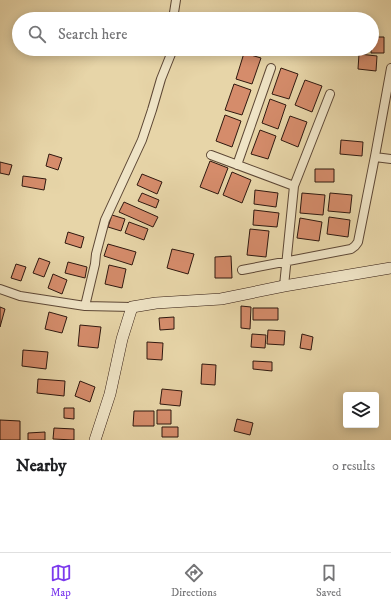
<!DOCTYPE html>
<style>
:root{--surface:#fff;--page:#f2f2f2;--text:#202124;--muted:#757577;--line:#e0e0e0;--accent:#7c3aed}
body{margin:0;font-family:"IM FELL DW Pica",serif;background:var(--page);color:var(--text)}
.controls{position:absolute;right:12px;bottom:12px;display:grid;overflow:hidden;border-radius:4px;box-shadow:0 2px 10px #0003}
.controls button{width:36px;height:36px;display:grid;place-items:center;padding:0;border:0;border-bottom:1px solid var(--line);background:var(--surface);color:var(--text);font:20px sans-serif}
.list{margin:0;padding:0;list-style:none}
h2{display:flex;justify-content:space-between;align-items:center;height:52px;margin:0;padding:0 16px;font-size:17px}
h2 small{font-size:13px;font-weight:400;color:var(--muted)}
.icon{flex:none;width:22px;height:22px;fill:none;stroke:currentColor;stroke-width:2;stroke-linecap:round;stroke-linejoin:round}
.map{position:relative;flex:none;width:391px;height:440px;overflow:hidden}
.search{position:absolute;background:var(--surface);box-shadow:0 2px 10px #0003;left:12px;right:12px;top:12px;height:44px;display:flex;align-items:center;gap:10px;box-sizing:border-box;padding:0 14px;border-radius:22px;color:var(--muted);font-size:15px}
.sheet{height:112px;background:var(--surface)}
nav{display:flex;justify-content:space-around;align-items:center;box-sizing:border-box;height:56px;border-top:1px solid var(--line);background:var(--surface);font-size:11px;color:var(--muted)}
nav a{display:grid;justify-items:center;gap:2px}
nav .on{color:var(--accent)}
.map>svg:first-child{display:block}
.building{fill:#d58c6b;stroke:#2f180f}
.lines{fill:none;stroke-linecap:round;stroke-linejoin:round}
.street-casing{stroke:#5d4735;stroke-width:10}
.secondary-casing{stroke:#2f180f;stroke-width:12}
.street{stroke:#efe4c6;stroke-width:8}
.secondary{stroke:#efe4c6;stroke-width:11}
</style>
<div class="map">
<svg width="391" height="440" viewBox="0 0 391 440">
<rect width="100%" height="100%" fill="#e7d5a8"/>
<filter id="stains"><feTurbulence type="fractalNoise" baseFrequency=".005" numOctaves="4"/><feColorMatrix values="0 0 0 0 .2 0 0 0 0 .09 0 0 0 0 .02 0 0 0 .5 -.17"/></filter>
<radialGradient id="worn" r=".72"><stop offset=".6" stop-color="#630" stop-opacity="0"/><stop offset="1" stop-color="#630" stop-opacity=".3"/></radialGradient>
<path class="building" d="M372,37H384V53H371Z
M244,53L261,58L252,84L236,79Z
M359,54L377,56L376,71L358,69Z
M281,68L298,74L289,99L272,94Z
M305,80L322,86L312,112L295,105Z
M234,84L251,90L242,115L225,110Z
M270,99L286,105L278,129L262,123Z
M225,115L241,121L232,147L216,141Z
M290,116L307,122L298,147L281,140Z
M260,130L276,136L268,159L251,154Z
M341,140L363,142L362,156L340,154Z
M49,154L62,158L58,170L46,166Z
M210,161L228,168L218,194L200,187Z
M0,162L12,165L9,175L0,173Z
M315,169H334V182H315Z
M232,172L251,180L242,203L223,195Z
M142,174L162,182L157,194L137,185Z
M23,176L46,179L44,190L22,186Z
M255,190L278,193L276,207L254,204Z
M142,193L159,200L156,208L138,201Z
M302,193L325,195L323,215L300,213Z
M330,193L352,195L350,213L328,211Z
M124,202L158,217L153,227L119,212Z
M254,210L279,213L277,227L253,225Z
M112,215L125,219L121,231L108,227Z
M329,217L350,220L348,237L327,234Z
M300,218L322,222L319,241L297,238Z
M129,222L148,229L144,240L125,233Z
M250,229L269,231L266,257L247,255Z
M68,232L84,237L81,248L65,243Z
M108,244L136,252L132,265L104,256Z
M172,249L194,254L188,274L167,268Z
M231,256L232,278H215V257Z
M39,258L50,262L44,277L33,273Z
M68,262L87,267L85,278L65,273Z
M16,264L26,267L21,281L11,278Z
M109,265L126,269L122,288L105,284Z
M53,274L67,280L62,294L48,288Z
M241,306L251,307L250,329L241,328Z
M0,307L5,309L0,327Z
M253,308H278V320H253Z
M49,312L67,317L62,333L45,329Z
M174,317V329L160,330L159,318Z
M80,325L101,327L98,348L78,346Z
M268,330L285,331L284,345L267,344Z
M252,334L266,335L265,348L251,347Z
M302,334L313,337L311,350L300,348Z
M147,342L163,343L162,360L147,359Z
M23,350L48,352L46,369L22,366Z
M253,361L272,362V371L253,369Z
M202,364L216,365L215,385L201,384Z
M38,379L65,381L64,396L37,393Z
M80,381L95,387L90,402L75,396Z
M162,389L182,391L180,406L160,404Z
M64,408H74V419L64,418Z
M157,410H171V424H157Z
M134,411H154V426H133Z
M237,419L253,423L250,435L234,431Z
M0,420L20,421V440H0Z
M162,427H178V437H162Z
M54,428L74,429V440L53,439Z
M45,432V440H28V433Z"/>
<g class="lines">
<g class="street-casing">
<path id="street" d="M173,19L176,0
M211,155L294,186
M375,157L391,159
M237,165L271,68
M242,270L351,249L355,246L358,242C370,184 381,126 391,68
M284,286L294,186L330,94
M0,289L20,296L85,306L132,307
M85,306L95,264L96,254L105,220L142,140L152,110L161,79L173,49"/>
</g>
<g class="secondary-casing">
<path id="secondary" d="M95,440L110,394L122,339L132,307L156,303L221,299L284,286L391,268"/>
</g>
<use href="#street" class="street"/>
<use href="#secondary" class="secondary"/>
</g>
<rect width="100%" height="100%" filter="url(#stains)"/>
<rect width="100%" height="100%" fill="url(#worn)"/>
</svg>
<div class="controls">
<button><svg class="icon" aria-label="layers" viewBox="0 0 24 24"><path d="M12 4l9 5-9 5-9-5zM3 14l9 5 9-5"/></svg></button>
</div>
<div class="search"><svg class="icon" aria-label="search" viewBox="0 0 24 24"><circle cx="10" cy="10" r="6"/><path d="M15 15l6 6"/></svg>Search here</div>
</div>
<section class="sheet">
<h2>Nearby<small>0 results</small></h2>
<ul class="list">
</ul>
</section>
<nav>
<a class="on"><svg class="icon" aria-label="map" viewBox="0 0 24 24"><path d="M3 6l6-2 6 2 6-2v14l-6 2-6-2-6 2zM9 4v14M15 6v14"/></svg>Map</a>
<a><svg class="icon" aria-label="directions" viewBox="0 0 24 24"><path d="M12 3l9 9-9 9-9-9zM9 14v-3h6M13 9l2 2-2 2"/></svg>Directions</a>
<a><svg class="icon" aria-label="saved" viewBox="0 0 24 24"><path d="M7 4h10v16l-5-4-5 4z"/></svg>Saved</a>
</nav>
